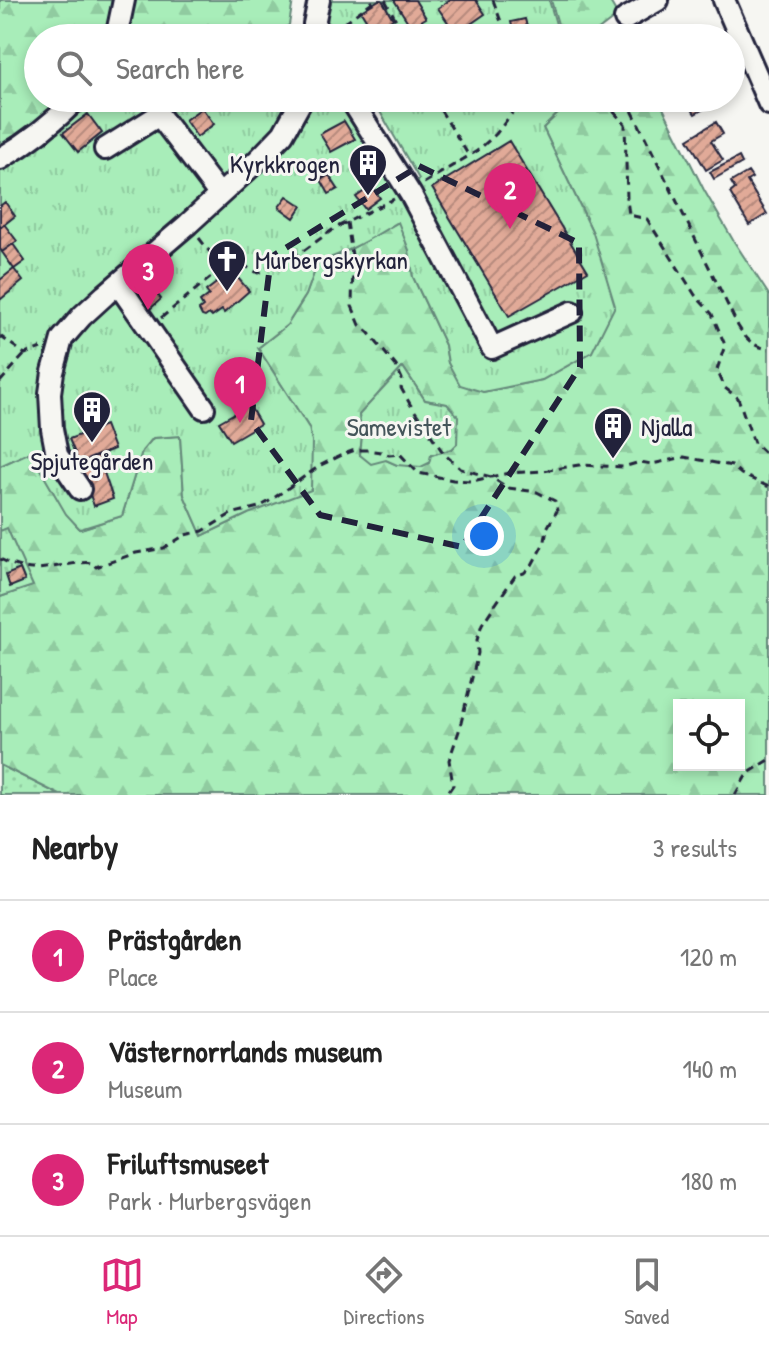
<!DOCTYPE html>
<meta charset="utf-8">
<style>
:root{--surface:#fff;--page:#f2f2f2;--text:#222;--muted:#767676;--line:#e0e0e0;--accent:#db2777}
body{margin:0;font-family:"Patrick Hand",sans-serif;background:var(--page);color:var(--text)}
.controls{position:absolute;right:24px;bottom:24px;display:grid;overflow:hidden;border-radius:0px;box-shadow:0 4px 12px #0003}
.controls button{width:72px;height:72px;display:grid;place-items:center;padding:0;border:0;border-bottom:2px solid var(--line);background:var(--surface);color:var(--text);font:40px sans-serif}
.you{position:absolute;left:484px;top:536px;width:28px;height:28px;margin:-20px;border:6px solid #fff;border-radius:50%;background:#1a73e8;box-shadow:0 0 0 12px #1a73e833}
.badge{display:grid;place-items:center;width:52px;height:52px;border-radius:50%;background:var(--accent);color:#fff;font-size:26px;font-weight:700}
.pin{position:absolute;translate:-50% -66px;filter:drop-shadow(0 2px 4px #0008)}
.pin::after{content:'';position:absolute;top:42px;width:28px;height:24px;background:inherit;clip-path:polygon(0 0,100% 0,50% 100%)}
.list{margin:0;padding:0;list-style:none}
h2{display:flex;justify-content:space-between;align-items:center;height:104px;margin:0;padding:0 32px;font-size:34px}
h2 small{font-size:26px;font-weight:400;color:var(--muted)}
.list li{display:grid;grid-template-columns:52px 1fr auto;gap:24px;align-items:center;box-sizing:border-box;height:112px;padding:0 32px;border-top:2px solid var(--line)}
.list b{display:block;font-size:30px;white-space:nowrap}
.list p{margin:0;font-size:26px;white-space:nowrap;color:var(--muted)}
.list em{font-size:26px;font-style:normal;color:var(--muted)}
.icon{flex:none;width:44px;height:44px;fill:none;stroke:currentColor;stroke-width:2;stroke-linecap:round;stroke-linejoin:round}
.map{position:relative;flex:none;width:769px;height:795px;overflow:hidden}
.search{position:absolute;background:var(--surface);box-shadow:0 4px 12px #0003;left:24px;right:24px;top:24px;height:88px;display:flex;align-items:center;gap:20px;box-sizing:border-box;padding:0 28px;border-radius:44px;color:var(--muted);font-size:30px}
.sheet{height:440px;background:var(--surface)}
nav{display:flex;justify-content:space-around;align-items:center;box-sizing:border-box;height:112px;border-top:2px solid var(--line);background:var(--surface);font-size:22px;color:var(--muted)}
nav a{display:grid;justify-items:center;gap:4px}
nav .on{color:var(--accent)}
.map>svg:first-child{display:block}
.grass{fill:url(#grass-dots);stroke:#65887a;stroke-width:2}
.forest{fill:url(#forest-firs);stroke:#65887a;stroke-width:2;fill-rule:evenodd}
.park{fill:url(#park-tufts);stroke:#65887a;stroke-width:2}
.building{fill:url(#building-hatch);stroke:#22223b;stroke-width:2}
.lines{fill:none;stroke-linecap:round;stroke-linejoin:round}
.minor-casing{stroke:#22223b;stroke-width:26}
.path{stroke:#22223b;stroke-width:3;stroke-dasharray:8 6;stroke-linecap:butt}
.minor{stroke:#f6f6f2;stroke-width:20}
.marked{fill:none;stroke:#22223b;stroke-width:6;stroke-dasharray:16 10;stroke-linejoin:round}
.labels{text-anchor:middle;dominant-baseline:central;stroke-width:6;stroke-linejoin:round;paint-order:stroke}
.poi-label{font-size:26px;fill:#22223b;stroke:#f6f6f2;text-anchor:start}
.park-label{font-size:26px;fill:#44555a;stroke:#f6f6f2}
</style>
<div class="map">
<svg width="769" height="795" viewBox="0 0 769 795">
<defs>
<pattern id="grass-dots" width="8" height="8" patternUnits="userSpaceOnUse" patternTransform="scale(2)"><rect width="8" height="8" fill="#a8edb9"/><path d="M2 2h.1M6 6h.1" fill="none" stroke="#90cba0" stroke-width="1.8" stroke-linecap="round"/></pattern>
<pattern id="forest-firs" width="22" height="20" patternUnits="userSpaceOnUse" patternTransform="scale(2)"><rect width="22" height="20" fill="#a8edb9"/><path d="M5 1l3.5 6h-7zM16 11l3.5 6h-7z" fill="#90cba0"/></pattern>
<pattern id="park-tufts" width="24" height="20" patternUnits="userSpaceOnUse" patternTransform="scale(2)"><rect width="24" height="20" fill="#a8edb9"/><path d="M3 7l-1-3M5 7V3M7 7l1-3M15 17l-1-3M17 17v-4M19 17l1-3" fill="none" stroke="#90cba0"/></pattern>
<pattern id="building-hatch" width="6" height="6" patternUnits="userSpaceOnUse" patternTransform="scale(2)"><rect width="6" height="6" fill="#e1aa98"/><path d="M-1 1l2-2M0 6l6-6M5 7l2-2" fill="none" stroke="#b68a7d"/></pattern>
</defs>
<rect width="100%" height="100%" fill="#f6f6f2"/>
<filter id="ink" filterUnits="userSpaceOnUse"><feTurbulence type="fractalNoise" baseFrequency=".0125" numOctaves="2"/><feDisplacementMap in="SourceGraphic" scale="16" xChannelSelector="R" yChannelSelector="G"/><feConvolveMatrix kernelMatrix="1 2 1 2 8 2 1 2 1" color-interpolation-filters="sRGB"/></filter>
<g filter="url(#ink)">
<path class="grass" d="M0,765L60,795H0Z"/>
<path class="forest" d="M0,0H112L105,38H38V98H64L50,113L0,149Z
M128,0H293L289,25L267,38H120Z
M551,0H609L618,15L588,38H562Z
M574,98H658L704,190L733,240L769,295V795H60L0,765V597L32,586L7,529L0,531V466L30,452L66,513L80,529L122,516L142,451L153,438L180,436L184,495L202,536L248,514L309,428L258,348L287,325L306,295L318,262L340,255L399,222L409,250L413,277L445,345L448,363L483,392L542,380L592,352L593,233L543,128ZM403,367L425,400L447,404L452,449L397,465L386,460L360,455L362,436L359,415ZM679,705H739V765H679Z"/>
<path class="park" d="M326,0H549L560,38H329Z
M85,98H344L399,191L419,179L372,98H574L543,128L593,233L615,306L592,352L542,380L483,392L460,385L448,363L445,345L413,277L409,250L398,222C372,238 347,253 318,262L306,295L287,325L258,348L309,428L312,441L311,490L248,514L202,536L184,495L180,436L153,438L142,451L122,516L80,529L66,514L30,452L0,466V164Z
M403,367L425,400L447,404L458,416L457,444L452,449L431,455L429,463L421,467L397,465L386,460L371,464L360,455L362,436L359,415Z
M7,528L33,586L0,597V531Z"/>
<path class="building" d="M379,0H382L393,19L373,31L361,11Z
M394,0H415L426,18L411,27Z
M450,0H476L485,14L456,34L438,8Z
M525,19L530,38H515L511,22Z
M709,98H714L716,102L695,114L691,108Z
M202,108L214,124L197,137L185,120Z
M88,114L102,133L78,152L63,133Z
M344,121L355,139L331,152L320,134Z
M716,122L723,134L711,141L723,160L706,170L688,139Z
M509,141L588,271L509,316L432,188Z
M739,157L742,163L714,179L710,172Z
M321,160L329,173L318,180L310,167Z
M748,172L752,178L747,181L767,214L749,225L730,193L735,189L731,182Z
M329,175L338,189L329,194L321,180Z
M372,186L380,198L365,209L356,197Z
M287,196L302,206L294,218L279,207Z
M5,202L15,216L0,228V206Z
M4,224L17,241L2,252L0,249V228Z
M13,244L25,261L14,269L2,252Z
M14,269L23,281L0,300V280Z
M232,271L249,291L224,313L222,310L212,317L209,314L205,317L202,316L199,310L203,307L200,302L209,295L206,291Z
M150,285L161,299L149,310L138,296Z
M249,405L260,424L231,441L219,422Z
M105,425L114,449L79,463L69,439Z
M98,455L113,499L94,506L79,463Z
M20,569L25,581L10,587L6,575Z"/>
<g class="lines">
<g class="minor-casing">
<path id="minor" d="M724,0L769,104
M625,19L658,0
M116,38L124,0
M314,38V24L319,0
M350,98L411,195L492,348L572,312
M105,149L159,115L219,194
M0,159C29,142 55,121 78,98
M118,284L204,408
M80,489L57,455L52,429L50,393L53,372L62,339L82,316L105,295L188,224L257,161L283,134L303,98"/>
</g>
<path class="path" d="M385,0L406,38
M493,0L507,38
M333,31L375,0
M608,38L614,32
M433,98L469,156
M610,98L612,110L625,124L627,199L629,215L647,219L695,295L712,314L725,345L717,370L725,388L738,398L754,443L769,457
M626,98L738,326C746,339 753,347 769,349
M516,108V98
M424,183L477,151L496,134L516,108L544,98
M347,222L353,262L352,306L360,325L368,332L396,366L402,379L401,388L410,404L444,454L461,469L491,477L508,488L537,492L555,501L557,511L547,528L545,541L532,565L524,573L515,576L482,624L477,640L478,653L459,731L449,760L453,785L446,795
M199,238L224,270
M161,318L210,278L224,270L243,265L258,273L285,258L295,257L335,228L394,199
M0,336L25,354L41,348
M0,382L25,354
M0,559C10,564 20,568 32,569C44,570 84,560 91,563C93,563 94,565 96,567L136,553L164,548L185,535L203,531L231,514L259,507L268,502L321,465L344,454L355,450H367L381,452L389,455L400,454L418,473L453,480L472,481L509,473L543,471L579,465L623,467L640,462L652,464L684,457L732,466L741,474L769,487
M735,795L747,774L769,760"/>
<use href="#minor" class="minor"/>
</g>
</g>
<path class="marked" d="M419,166L579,243L580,367L462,547L320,515L251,421L271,257Z"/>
<defs>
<g id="building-pin" transform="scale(2)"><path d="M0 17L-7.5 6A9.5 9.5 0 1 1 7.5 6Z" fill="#22223b" stroke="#f6f6f2"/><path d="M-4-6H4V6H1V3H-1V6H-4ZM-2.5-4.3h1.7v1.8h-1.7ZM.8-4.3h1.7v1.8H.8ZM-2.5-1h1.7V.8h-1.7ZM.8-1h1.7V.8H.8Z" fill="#fff"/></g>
<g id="church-pin" transform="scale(2)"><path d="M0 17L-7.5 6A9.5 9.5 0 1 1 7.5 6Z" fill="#22223b" stroke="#f6f6f2"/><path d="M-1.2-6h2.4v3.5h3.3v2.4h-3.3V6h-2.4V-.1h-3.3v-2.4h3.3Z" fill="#fff"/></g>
</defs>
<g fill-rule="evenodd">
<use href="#building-pin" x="368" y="163"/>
<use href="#church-pin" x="227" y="259"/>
<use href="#building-pin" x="92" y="410"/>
<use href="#building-pin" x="613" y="426"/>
</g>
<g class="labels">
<g class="poi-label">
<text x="340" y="163" text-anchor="end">Kyrkkrogen</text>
<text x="255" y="259">Murbergskyrkan</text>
<text x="641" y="426">Njalla</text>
<text x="92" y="460" text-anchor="middle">Spjutegården</text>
</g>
<g class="park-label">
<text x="399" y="426">Samevistet</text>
</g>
</g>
</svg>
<div class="controls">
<button><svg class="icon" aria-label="locate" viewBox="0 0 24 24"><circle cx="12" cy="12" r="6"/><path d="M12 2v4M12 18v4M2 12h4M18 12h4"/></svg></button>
</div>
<div class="you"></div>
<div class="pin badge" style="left:240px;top:423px">1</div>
<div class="pin badge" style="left:510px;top:229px">2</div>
<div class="pin badge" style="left:148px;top:310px">3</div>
<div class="search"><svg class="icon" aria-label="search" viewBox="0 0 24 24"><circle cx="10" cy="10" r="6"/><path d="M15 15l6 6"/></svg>Search here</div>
</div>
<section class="sheet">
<h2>Nearby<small>3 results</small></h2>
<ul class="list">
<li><span class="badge">1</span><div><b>Prästgården</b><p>Place</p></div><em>120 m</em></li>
<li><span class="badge">2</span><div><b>Västernorrlands museum</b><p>Museum</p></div><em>140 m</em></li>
<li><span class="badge">3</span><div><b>Friluftsmuseet</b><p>Park · Murbergsvägen</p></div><em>180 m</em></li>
</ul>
</section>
<nav>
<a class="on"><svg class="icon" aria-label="map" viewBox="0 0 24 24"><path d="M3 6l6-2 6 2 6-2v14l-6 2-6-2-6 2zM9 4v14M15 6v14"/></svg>Map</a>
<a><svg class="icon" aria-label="directions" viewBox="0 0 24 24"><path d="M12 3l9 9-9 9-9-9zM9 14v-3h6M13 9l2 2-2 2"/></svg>Directions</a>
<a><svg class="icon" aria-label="saved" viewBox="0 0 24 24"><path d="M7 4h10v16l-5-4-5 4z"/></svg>Saved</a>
</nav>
